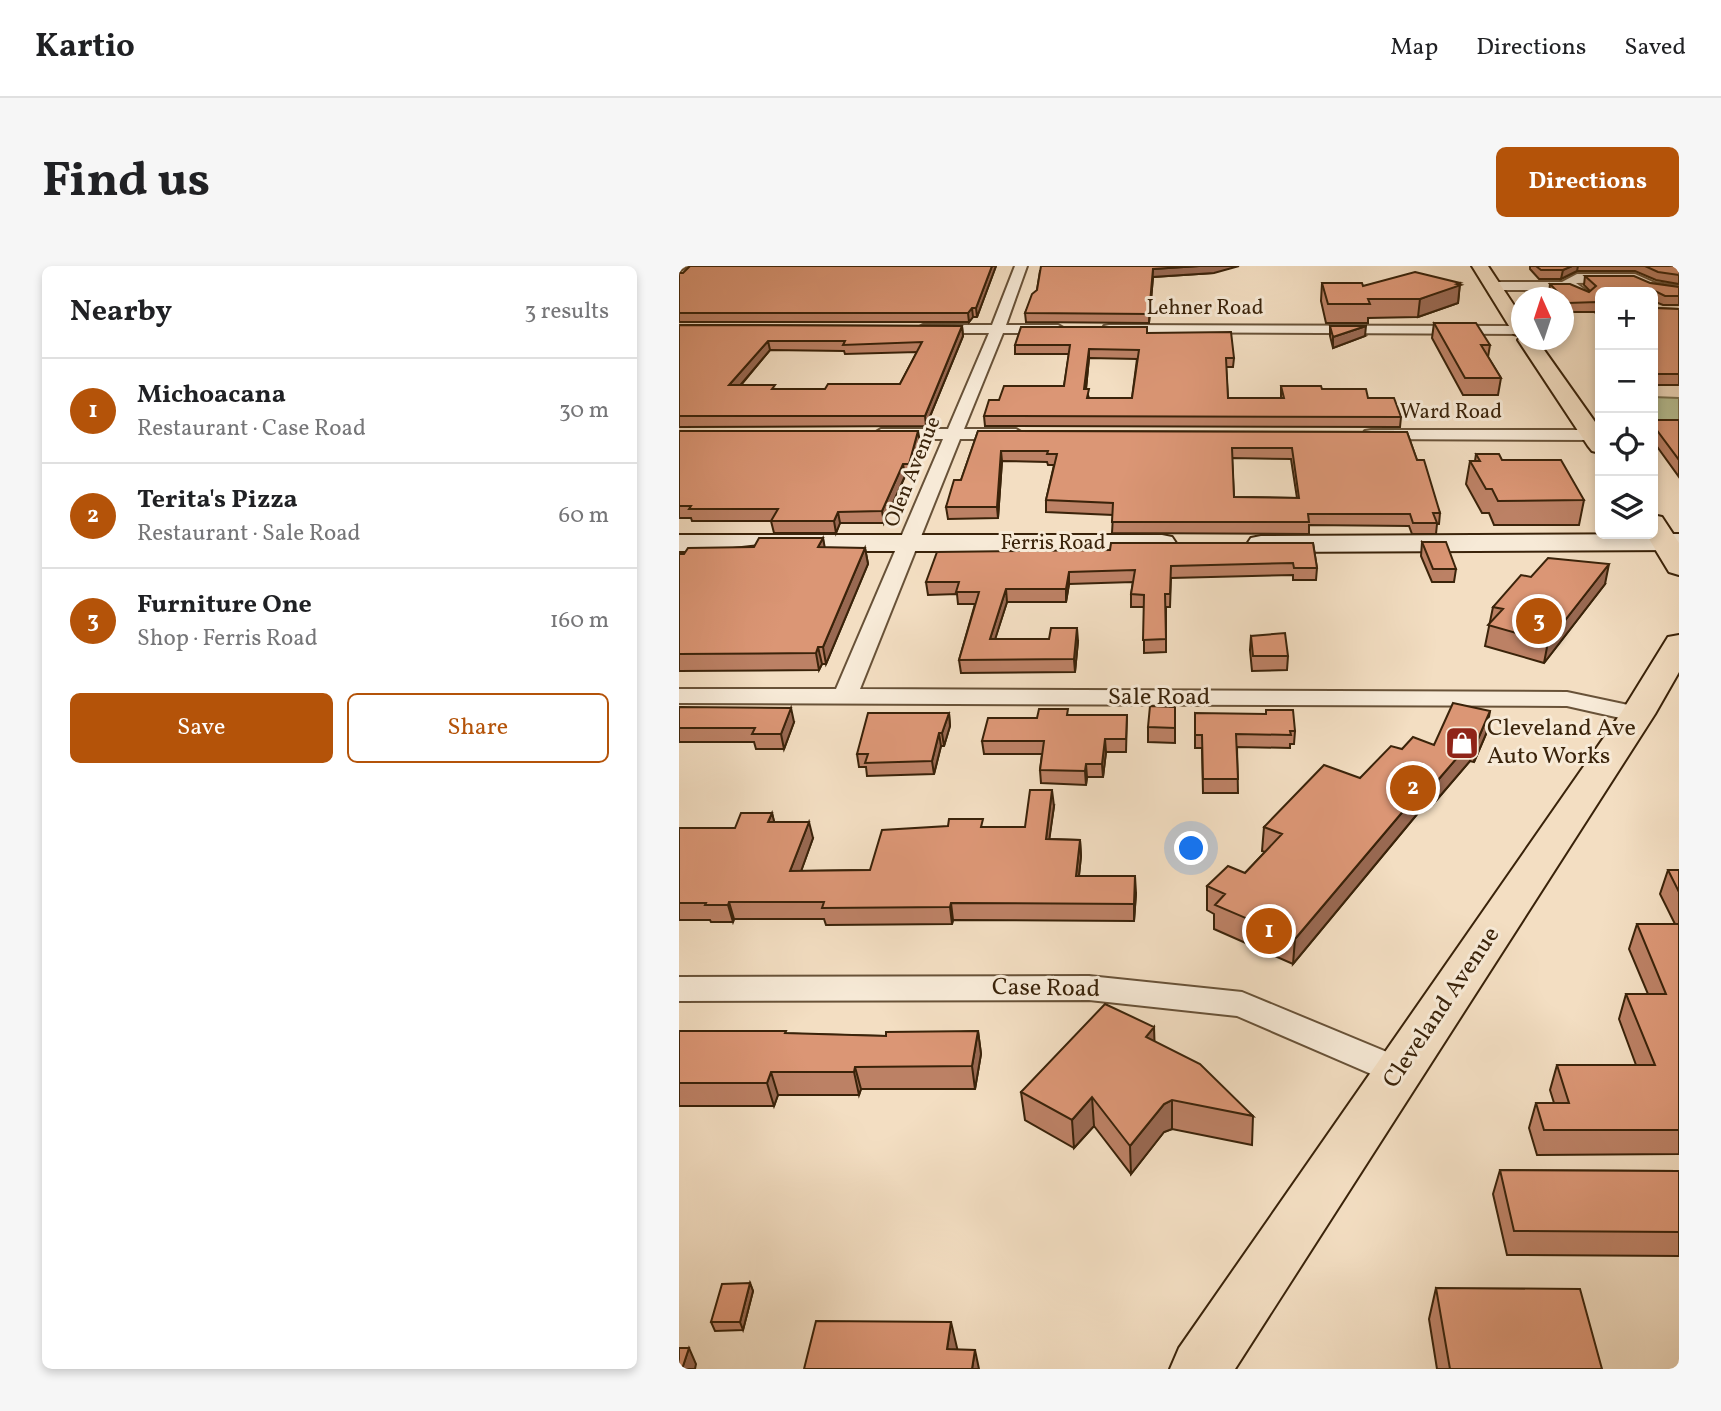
<!DOCTYPE html>
<meta charset="utf-8">
<style>
:root{--surface:#fff;--page:#f6f6f6;--text:#202124;--muted:#757577;--line:#e0e0e0;--accent:#b45309}
body{margin:0;font-family:Vollkorn,serif;background:var(--page);color:var(--text)}
.controls{position:absolute;right:21px;top:21px;display:grid;overflow:hidden;border-radius:10px;box-shadow:0 4px 10px #0003}
.controls button{width:63px;height:63px;display:grid;place-items:center;padding:0;border:0;border-bottom:2px solid var(--line);background:var(--surface);color:var(--text);font:35px sans-serif}
.compass{position:absolute;left:832px;top:21px;width:63px;height:63px;border-radius:50%;background:var(--surface);box-shadow:0 4px 10px #0003;rotate:357deg}
.you{position:absolute;left:513px;top:583px;width:24px;height:24px;margin:-18px;border:5px solid #fff;border-radius:50%;background:#1a73e8;box-shadow:0 0 0 10px #1a73e833}
.badge{display:grid;place-items:center;width:46px;height:46px;border-radius:50%;background:var(--accent);color:#fff;font-size:23px;font-weight:700}
.pin{position:absolute;translate:-50% -50%;border:4px solid #fff;box-shadow:0 2px 7px #0006}
.list{margin:0;padding:0;list-style:none}
h2{display:flex;justify-content:space-between;align-items:center;height:91px;margin:0;padding:0 28px;font-size:30px}
h2 small{font-size:23px;font-weight:400;color:var(--muted)}
.list li{display:grid;grid-template-columns:46px 1fr auto;gap:21px;align-items:center;box-sizing:border-box;height:105px;padding:0 28px;border-top:2px solid var(--line)}
.list b{display:block;font-size:26px;white-space:nowrap}
.list p{margin:0;font-size:23px;white-space:nowrap;color:var(--muted)}
.list em{font-size:23px;font-style:normal;color:var(--muted)}
.actions{display:flex;gap:14px;padding:21px 28px}
.actions a{flex:1;padding:16px 0;border:2px solid var(--accent);border-radius:10px;text-align:center;font-size:24px;color:var(--accent)}
.actions .main{background:var(--accent);color:#fff}
.icon{flex:none;width:38px;height:38px;fill:none;stroke:currentColor;stroke-width:2;stroke-linecap:round;stroke-linejoin:round}
.map{position:relative;flex:none;width:1000px;height:1103px;overflow:hidden;border-radius:10px}
header{display:flex;align-items:center;gap:42px;box-sizing:border-box;height:98px;padding:0 35px;background:var(--surface);border-bottom:2px solid var(--line)}
header strong{font-size:33px}
nav{display:flex;gap:38px;margin-inline-start:auto;font-size:24px}
.intro{display:flex;align-items:center;justify-content:space-between;box-sizing:border-box;height:168px;padding:0 42px}
h1{margin:0;font-size:49px}
.button{padding:18px 32px;border-radius:10px;background:var(--accent);color:#fff;font-size:24px;font-weight:700}
main{display:flex;gap:42px;padding:0 42px}
aside{flex:1;background:var(--surface);border-radius:10px;box-shadow:0 4px 10px #0003}
.map>svg:first-child{display:block}
.green{fill:#b8c296;stroke:#797250;stroke-width:2}
.lines{fill:none;stroke-linecap:round;stroke-linejoin:round}
.street-casing{stroke:#685238;stroke-width:4}
.secondary-casing{stroke:#3a230a;stroke-width:4}
.primary-casing{stroke:#3a230a;stroke-width:4}
.street{fill:#f7ead7;fill-rule:evenodd}
.secondary{fill:#f7ead7;fill-rule:evenodd}
.primary{fill:#f3dec2;fill-rule:evenodd}
.wall{fill:#bc8165;stroke:#3a230a;stroke-width:2;fill-rule:evenodd}
.shaded-wall{fill:#996952;stroke:#3a230a;stroke-width:2}
.building{fill:#db9675;stroke:#3a230a;stroke-width:2;fill-rule:evenodd}
.labels{text-anchor:middle;dominant-baseline:central;stroke-width:6;stroke-linejoin:round;paint-order:stroke}
.far-street-label{font-size:21px;fill:#3a230a;stroke:#f7ead7}
.street-label{font-size:24px;fill:#3a230a;stroke:#f7ead7}
.poi-label{font-size:24px;fill:#3a230a;stroke:#f7ead7;text-anchor:start}
</style>
<header>
<strong>Kartio</strong>
<nav><a>Map</a><a>Directions</a><a>Saved</a></nav>
</header>
<div class="intro"><h1>Find us</h1><a class="button">Directions</a></div>
<main>
<aside>
<h2>Nearby<small>3 results</small></h2>
<ul class="list">
<li><span class="badge">1</span><div><b>Michoacana</b><p>Restaurant · Case Road</p></div><em>30 m</em></li>
<li><span class="badge">2</span><div><b>Terita's Pizza</b><p>Restaurant · Sale Road</p></div><em>60 m</em></li>
<li><span class="badge">3</span><div><b>Furniture One</b><p>Shop · Ferris Road</p></div><em>160 m</em></li>
</ul>
<div class="actions"><a class="main">Save</a><a>Share</a></div>
</aside>
<div class="map">
<svg width="1000" height="1103" viewBox="0 0 1000 1103">
<rect width="100%" height="100%" fill="#f3dec2"/>
<filter id="stains"><feTurbulence type="fractalNoise" baseFrequency=".00286" numOctaves="4"/><feColorMatrix values="0 0 0 0 .2 0 0 0 0 .09 0 0 0 0 .02 0 0 0 .5 -.17"/></filter>
<radialGradient id="worn" r=".72"><stop offset=".6" stop-color="#630" stop-opacity="0"/><stop offset="1" stop-color="#630" stop-opacity=".3"/></radialGradient>
<path class="green" d="M974,131L1000,132V161L974,160Z"/>
<g class="lines">
<g class="street-casing">
<path id="street" d="M0,0H8L0,5Z
M336,0H348L327,59H379L386,63L379,67H324L285,163H337L345,168L337,173H281L181,423L888,426L968,443L972,448L968,453L959,456L888,440L0,437V423H157L264,173H202L194,168L202,163H269L310,67H244L237,63L244,59H313Z
M898,8H956L976,17L1000,20V28L969,23L954,16L897,17L913,29L907,33L890,24H814L808,20L814,16H883Z
M430,59L842,60V68L425,66V60Z
M692,164H914L920,165L921,171L914,174L686,173L683,169L686,165Z
M410,710L563,726L732,796L738,806L732,816L720,820L558,750L410,734L0,735V711Z"/>
</g>
<g class="secondary-casing">
<path id="secondary" d="M1000,268V284L582,286L572,284L568,278L572,272L582,270Z
M0,269H483L493,271L497,277L493,283L483,285H0Z"/>
</g>
<g class="primary-casing">
<path id="primary" d="M793,0H809L842,50V70L835,68Z
M842,70V74H858L921,163V187L913,185L909,180L839,74Z
M974,249L983,251L1000,277V309L990,306L967,268H974Z
M1000,369V406L976,448L556,1103H491L500,1082L942,447L989,371Z"/>
</g>
<use href="#street" class="street"/>
<use href="#secondary" class="secondary"/>
<use href="#primary" class="primary"/>
</g>
<path class="wall" d="M317,0L298,51H294L290,56H0V7Z
M851,0H1000V18L977,14L956,5H898L882,13H860L851,3Z
M361,5L535,7L474,11L470,57L347,56L346,47L358,24Z
M906,10L971,17L1000,21V39H984L974,35L921,26V56L916,46H887L885,43V32H874L870,27L871,18L910,26L911,25L905,19Z
M643,17L684,20L781,17L779,37L739,51L689,52V57H647L642,35Z
M974,40L976,42L1000,43V119H974Z
M755,57L811,79L809,91L822,112L819,129H784L753,72Z
M0,59L283,60L284,70L247,160L0,161ZM91,84L165,85L166,88L238,86L221,118L146,123H97L62,119Z
M651,60L686,70L654,82L651,70Z
M468,67L555,92L554,101H547L549,132H602V120L643,123L689,132L722,151L721,161L306,160L305,150L320,134L385,120L390,88H336V79ZM410,92L458,93L453,132H410L407,123Z
M974,154H1000V211L974,175Z
M0,165L241,176L231,209L226,210L205,257H161L157,267H95L92,255H13L12,252H0Z
M299,165L728,166L738,194L761,247L760,258H758L757,268H733L730,260L630,259V268L433,267L434,249L367,246V234L375,199H369L368,196L323,195L319,252L269,253L267,241L282,214ZM553,192L612,193L618,232L555,231Z
M797,188L823,194L905,234L900,259H815L810,247H803L787,218L791,195H796Z
M144,272L145,282H186L189,298L147,398H143L140,404L0,405V288Z
M743,276L777,303L775,316H753L742,290Z
M634,277L638,302L637,314H614V309L492,312L491,341H487V386L465,387V341H452V328L454,316L390,318L387,336H328L316,373L399,375L396,406L282,407L280,394L296,338H279L278,328L249,329L247,316L431,284Z
M852,311L926,318L865,397L806,380L814,341Z
M572,370L609,390L608,404L573,405L571,384Z
M0,441L115,456L105,483H77L75,476H0Z
M496,441V477L469,476V461Z
M270,447L271,460L265,480H262L255,508L188,510L187,501H180L178,488Z
M516,447L616,465L615,478H611V482L558,481L559,527H524L523,482H516Z
M389,449H448L447,486H427L424,511H408L407,519L362,517L361,504L363,488H305L303,475L358,452Z
M807,468L795,496L791,495L755,537L749,535L614,698L535,663V648L528,644V620L566,607L586,586L583,585L585,561L681,512L723,483L755,479Z
M375,540L370,573L401,574L402,590L400,610L457,627L455,655L274,654L273,658L147,659L145,653H55L54,656H32L31,654H0V562H56L93,547L95,556L134,572L122,605L191,604L305,561H346Z
M989,604H1000V888L858,889L850,862L857,837H875L871,824L878,799H957L940,753L947,728H969L950,683L958,658H996L981,628Z
M475,761V775L574,850L573,879L493,863L485,866L452,908L415,860L395,882L346,854L342,826Z
M0,765L207,770L299,765L302,788L296,823H182L180,829H99L95,840H0Z
M821,904L1000,905V990L828,989L814,928Z
M71,1017L74,1025L64,1064L36,1065L32,1056Z
M757,1022L923,1103H758L750,1053Z"/>
<path class="shaded-wall" d="M313,0H317L298,51L297,42Z
M520,0H560L535,7L474,11L470,57L474,3Z
M893,0H899L898,5L882,13L884,4Z
M781,17L779,37L739,51L741,33Z
M293,42L294,51L290,56L289,47Z
M283,60L284,70L247,160L246,150Z
M687,60L686,70L654,82V71Z
M89,75L91,84L53,129L50,119Z
M410,83V92L406,133L405,123Z
M239,165L241,176L231,209L230,198Z
M322,185L323,195L319,252L318,241Z
M224,198L226,210L205,257L203,245Z
M159,246L161,257L157,267L155,255Z
M144,272L147,288L139,281Z
M186,282L189,298L147,398L144,381Z
M930,298L926,318L865,397L869,376Z
M390,306V318L387,336V323Z
M327,323L328,336L312,386L311,373Z
M398,362L399,375L396,406L395,393Z
M139,381L143,398L140,404L137,387Z
M112,442L115,456L105,483L102,468Z
M811,445L807,468L795,496L799,473Z
M270,447L271,460L265,480L263,467Z
M260,467L262,480L255,508L253,495Z
M795,472L791,495L755,537L759,514Z
M426,473L427,486L424,511L423,498Z
M407,498L408,511L407,519L406,505Z
M753,511L749,535L614,698L616,673Z
M373,524L375,540L368,590L367,573Z
M93,547L97,563L89,556Z
M130,556L134,572L116,622L111,605Z
M401,574L402,590L398,627L397,610Z
M456,610L457,627L455,655V638Z
M50,636L55,653L54,656L49,639Z
M272,637L274,654L273,658L271,641Z
M475,761L476,790L467,771Z
M299,765L302,788L296,823L293,800Z
M176,801L182,823L180,829L175,806Z
M92,806L99,829L95,840L88,817Z
M413,831L415,860L395,882L393,854Z
M493,834V863L485,866L452,908L451,880L485,838Z
M71,1017L74,1025L64,1064L61,1056Z
M272,1056L279,1086L268,1083Z
M10,1082L17,1098L16,1103H3Z
M296,1084L300,1103H293Z"/>
<path class="building" d="M11,0H313L297,42H293L289,47H0V7H4Z
M362,0H520L474,3L470,48L346,47L353,28L358,24Z
M857,0H893L884,4H862Z
M966,0H1000V9L979,6Z
M736,6L781,17L778,18L782,19L741,33H689L691,38H649L643,17H683L684,20Z
M906,10H955L971,17L1000,21V30H986L976,25L974,38V26H921V43L918,36L889,37L871,18H891L910,26L917,20Z
M974,40L976,42L1000,43V108H974Z
M755,57H797L811,79H802L822,112H786Z
M0,59L283,60L246,150H0ZM89,75H166L164,79L243,76L221,118H149L146,123H93L96,119H50Z
M651,60H687L654,71Z
M342,61H468V67L552,66L555,92H547L549,132H605L602,120H642L643,123H687L689,132H715L722,151L305,150L310,134H320L325,120H385L391,79H336ZM410,83L460,84L453,132H408L410,123H405Z
M974,154H1000V194L974,159Z
M0,165H239L230,198H224L203,245L159,246L155,255H92L99,243H10L12,240H0Z
M299,165L728,166L738,194H745L761,247H754L758,257H734L731,248H629L630,256H433L434,237L367,234L378,188H368L369,185H322L318,241H267L275,214H282ZM553,182H613L620,232L555,231Z
M797,188H820L823,194H882L905,234L819,235L813,223H807L791,195H801Z
M80,272H144L139,281L186,282L144,381H139L137,387L0,388V288H5L9,282L75,281Z
M743,276H767L777,303H754Z
M432,277H634L638,302H615L614,297L492,300L491,328H486L487,373L464,374L465,329L452,328L456,304L390,306L387,323H327L311,373H370L372,362H398L395,393L280,394L300,326H277L280,316H247L258,286L431,284Z
M869,292L930,298L869,376L809,359L824,343L814,341L842,309L852,311Z
M606,367L609,390H574L572,370Z
M774,437L811,445L799,473L795,472L759,514L753,511L616,673L536,639L546,628L528,620L549,600L566,607L603,568L585,561L645,499L681,512L712,480L723,483L734,471L755,479Z
M471,440L496,441V462L469,461Z
M0,441L112,442L102,468H73L76,462H0Z
M360,443H389L388,449H448L447,473H426L423,498H407L406,505L361,504L365,475H303L309,452H358Z
M587,444H614L616,465H611L612,469L557,468L559,513H524L523,469H516V447L587,448Z
M189,447H270L263,467H260L253,495L186,497L189,488H178Z
M351,524H373L367,573L401,574L397,610H456L455,638L272,637L271,641L143,642L145,636H50L49,639H26L27,637H0V562H56L62,547H93L89,556H130L111,605L191,604L203,564L269,560L270,553H304L302,561H346Z
M989,604H1000V626Z
M958,658H1000V864H865L857,837H890L878,799H976L947,728H987Z
M426,738L475,761L467,771L521,798L574,850L493,834L485,838L451,880L413,831L393,854L342,826Z
M0,765H107L106,767L207,770V766L299,765L293,800L176,801L175,806H92L88,817H0Z
M821,904L1000,905V966L835,965Z
M71,1017L61,1056H32L43,1018Z
M757,1022L901,1023L923,1103H771Z
M137,1055L272,1056L268,1083L296,1084L293,1103H125Z
M0,1082H10L3,1103H0Z"/>
<defs>
<g id="shop-square" transform="scale(1.75)"><rect x="-9" y="-9" width="18" height="18" rx="4" fill="#8f2418" stroke="#f7ead7"/><path d="M-5-2.5h2.3a2.7 3.5 0 0 1 5.4 0H5L5.5 6h-11ZM-1.5-2.5h3a1.5 2.3 0 0 0-3 0Z" fill="#fff"/></g>
</defs>
<g fill-rule="evenodd">
<use href="#shop-square" x="783" y="477"/>
</g>
<g class="labels">
<g class="far-street-label">
<text x="526" y="42">Lehner Road</text>
<text x="772" y="146">Ward Road</text>
<text transform="translate(234 206) rotate(-68)">Olen Avenue</text>
<text x="374" y="277">Ferris Road</text>
</g>
<g class="street-label">
<text x="480" y="432">Sale Road</text>
<text transform="translate(367 723) rotate(1)">Case Road</text>
<text transform="translate(763 742) rotate(-56)">Cleveland Avenue</text>
</g>
<g class="poi-label">
<text x="808" y="463">Cleveland Ave<tspan x="808" dy="28">Auto Works</tspan></text>
</g>
</g>
<rect width="100%" height="100%" filter="url(#stains)"/>
<rect width="100%" height="100%" fill="url(#worn)"/>
</svg>
<div class="controls">
<button>+</button>
<button>−</button>
<button><svg class="icon" aria-label="locate" viewBox="0 0 24 24"><circle cx="12" cy="12" r="6"/><path d="M12 2v4M12 18v4M2 12h4M18 12h4"/></svg></button>
<button><svg class="icon" aria-label="layers" viewBox="0 0 24 24"><path d="M12 4l9 5-9 5-9-5zM3 14l9 5 9-5"/></svg></button>
</div>
<svg class="compass" viewBox="-18 -18 36 36"><path d="M0-13l5 13h-10z" fill="#e53935"/><path d="M0 13l5-13h-10z" fill="#757577"/></svg>
<div class="you"></div>
<div class="pin badge" style="left:590px;top:665px">1</div>
<div class="pin badge" style="left:734px;top:522px">2</div>
<div class="pin badge" style="left:860px;top:355px">3</div>
</div>
</main>
